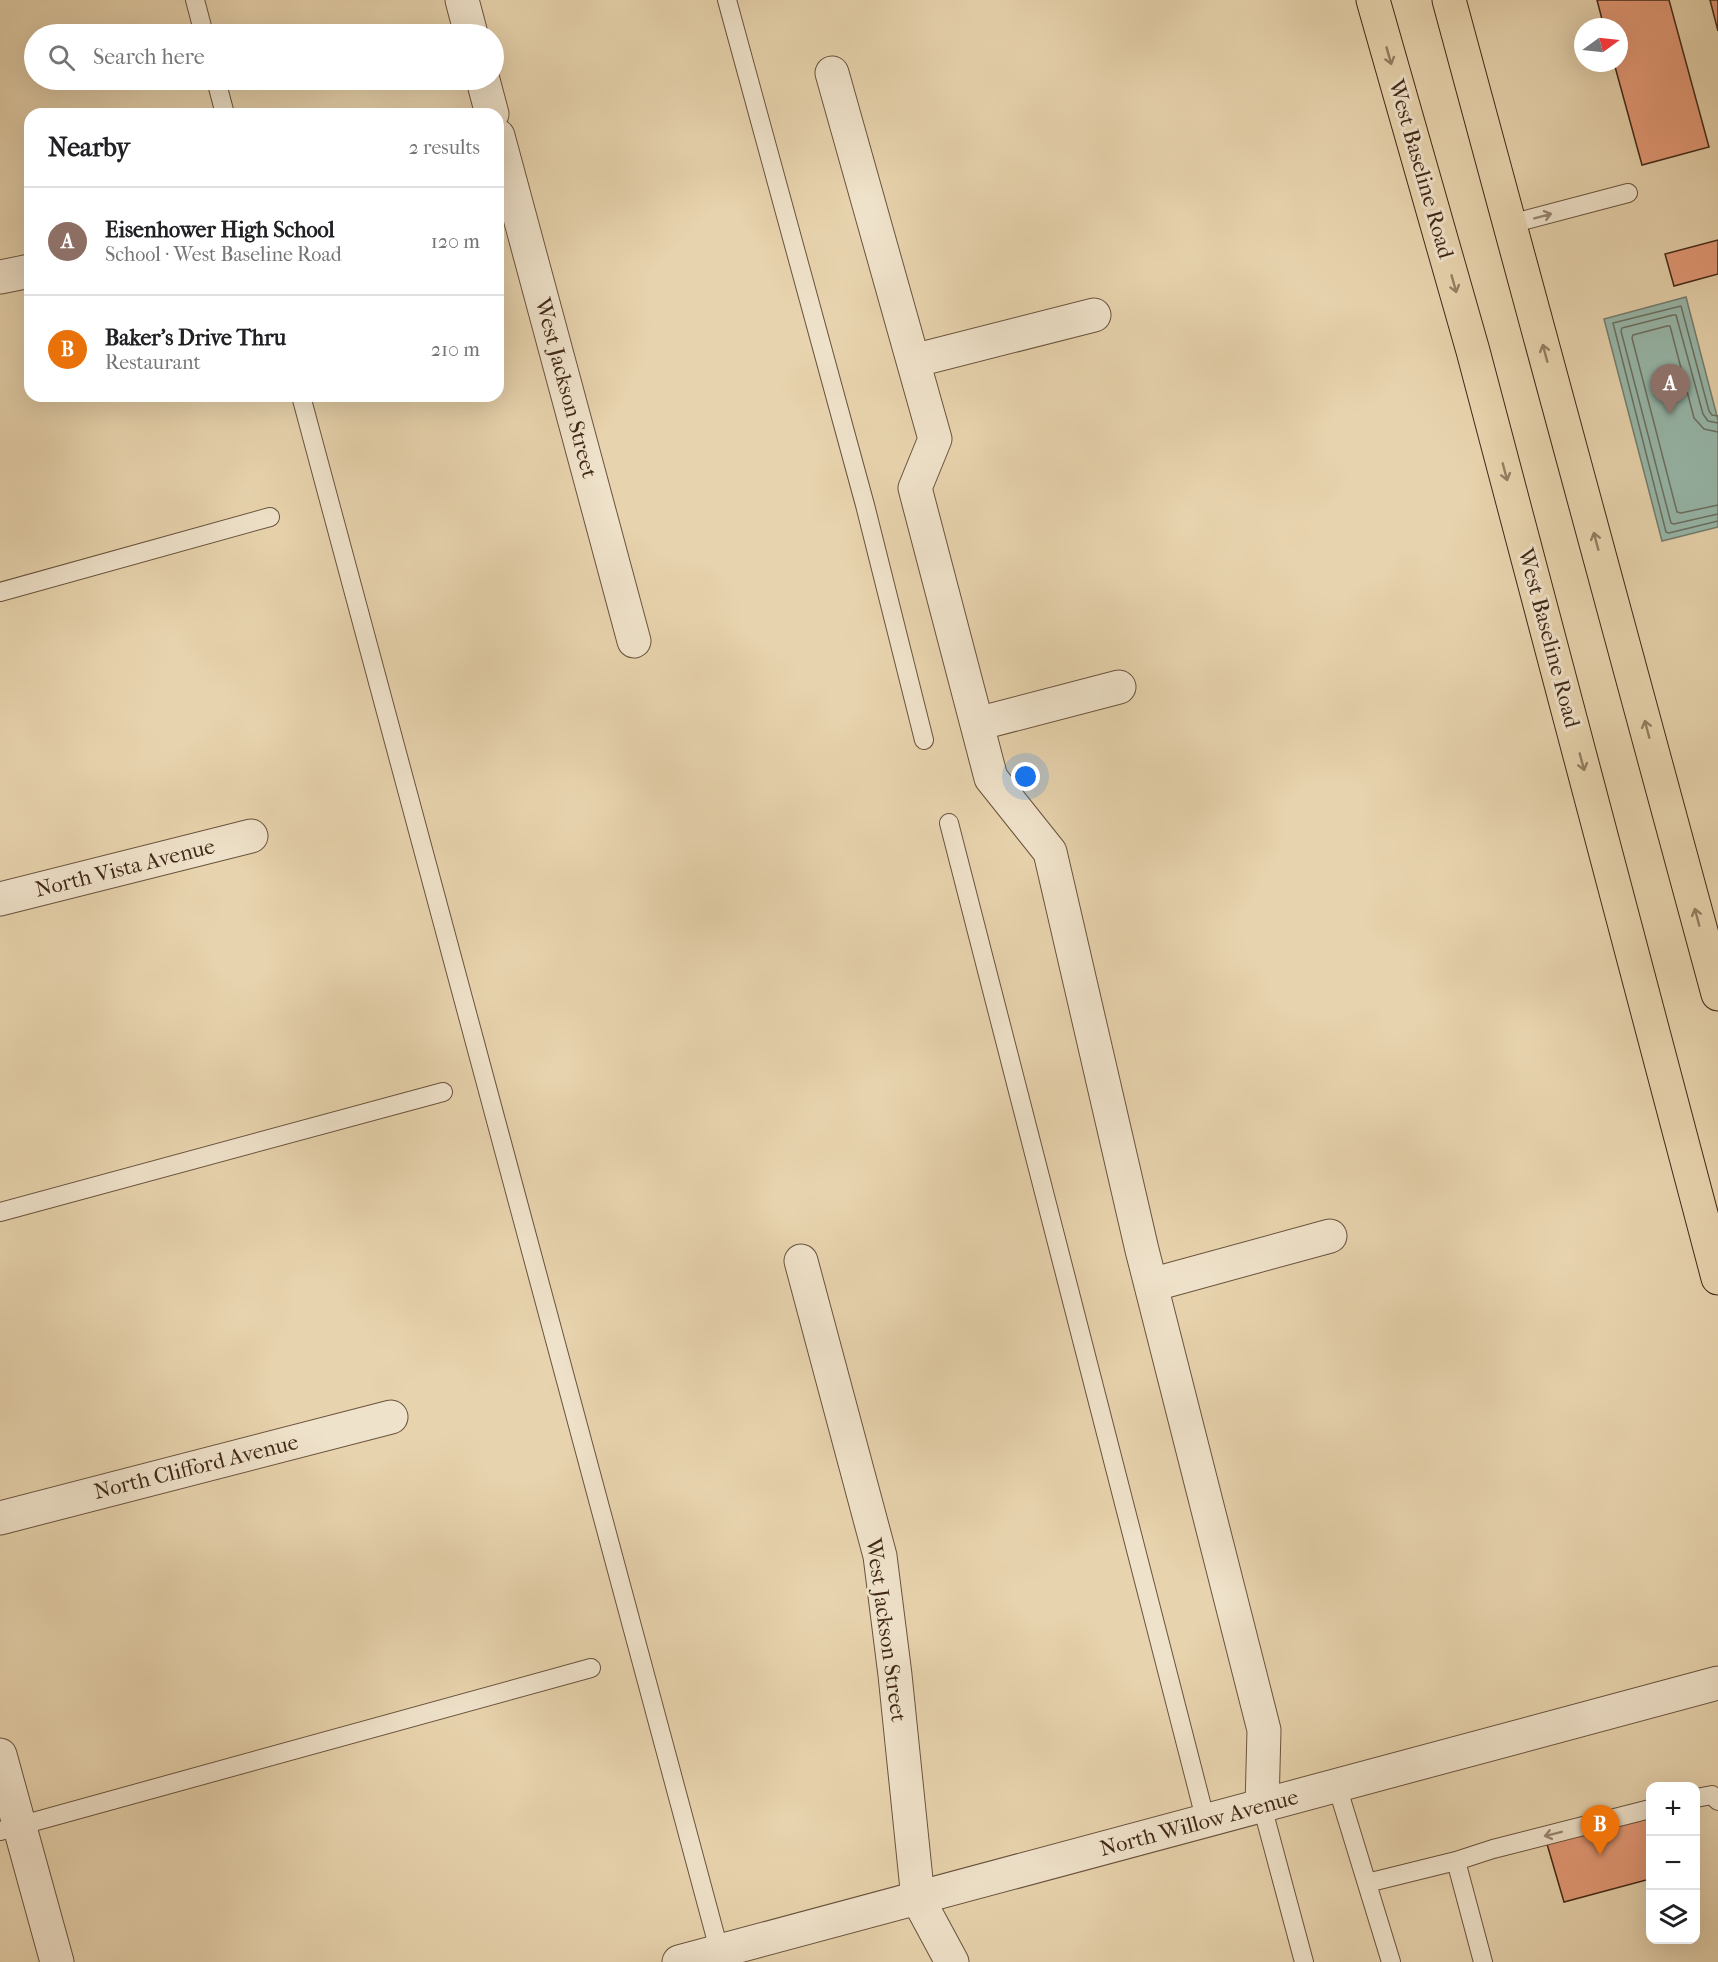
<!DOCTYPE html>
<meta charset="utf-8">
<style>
:root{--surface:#fff;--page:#f2f2f2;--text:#202124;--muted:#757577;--line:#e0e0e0;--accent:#8f2418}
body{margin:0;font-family:"IM FELL French Canon",serif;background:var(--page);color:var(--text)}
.controls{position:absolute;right:18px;bottom:18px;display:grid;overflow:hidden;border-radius:12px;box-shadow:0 6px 24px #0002}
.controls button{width:54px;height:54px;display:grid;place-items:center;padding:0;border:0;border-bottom:2px solid var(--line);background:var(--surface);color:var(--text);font:30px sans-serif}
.compass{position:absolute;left:1574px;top:18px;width:54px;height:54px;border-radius:50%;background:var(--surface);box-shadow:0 6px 24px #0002;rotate:75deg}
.you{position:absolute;left:1026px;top:777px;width:21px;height:21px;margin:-15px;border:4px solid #fff;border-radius:50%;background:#1a73e8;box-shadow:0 0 0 9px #1a73e833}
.badge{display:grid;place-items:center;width:39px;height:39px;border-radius:50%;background:var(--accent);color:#fff;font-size:20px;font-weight:700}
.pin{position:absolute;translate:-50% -50px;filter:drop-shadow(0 2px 3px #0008)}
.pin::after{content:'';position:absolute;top:32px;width:21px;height:18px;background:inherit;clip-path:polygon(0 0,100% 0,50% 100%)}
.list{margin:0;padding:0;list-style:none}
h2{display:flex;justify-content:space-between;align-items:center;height:78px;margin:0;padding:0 24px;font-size:26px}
h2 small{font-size:20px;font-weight:400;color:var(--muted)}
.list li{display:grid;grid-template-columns:39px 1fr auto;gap:18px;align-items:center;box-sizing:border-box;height:108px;padding:0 24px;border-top:2px solid var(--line)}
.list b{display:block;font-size:22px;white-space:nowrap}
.list p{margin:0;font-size:20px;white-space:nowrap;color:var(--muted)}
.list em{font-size:20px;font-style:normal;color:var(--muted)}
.icon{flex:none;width:33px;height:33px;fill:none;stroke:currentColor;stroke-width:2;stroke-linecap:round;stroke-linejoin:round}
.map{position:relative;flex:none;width:1718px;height:1962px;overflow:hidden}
.search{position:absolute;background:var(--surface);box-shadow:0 6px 24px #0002;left:24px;top:24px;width:480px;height:66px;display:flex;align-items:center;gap:15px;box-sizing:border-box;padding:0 21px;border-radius:33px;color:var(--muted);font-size:22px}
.panel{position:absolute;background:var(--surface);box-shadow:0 6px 24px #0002;left:24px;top:108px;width:480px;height:294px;border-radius:18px}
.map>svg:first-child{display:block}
.water{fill:#97b8ab;stroke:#757e70;stroke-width:1.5}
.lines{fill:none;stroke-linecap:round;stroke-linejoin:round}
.shore{stroke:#6c7062;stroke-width:1.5}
.building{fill:#e49a77;stroke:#412818;stroke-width:1.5}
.service-casing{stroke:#6a533d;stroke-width:20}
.minor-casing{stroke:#6a533d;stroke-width:35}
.tertiary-casing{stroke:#6a533d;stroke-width:35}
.primary-casing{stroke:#412818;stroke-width:35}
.service{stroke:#efe2ca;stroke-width:18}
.minor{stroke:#efe2ca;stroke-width:33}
.tertiary{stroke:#efe2ca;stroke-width:33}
.primary{stroke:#e7d3ad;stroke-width:33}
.oneway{stroke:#947e62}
.oneway2{stroke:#988571}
.labels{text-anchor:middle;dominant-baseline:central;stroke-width:6;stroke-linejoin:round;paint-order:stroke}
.street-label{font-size:22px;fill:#412818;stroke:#efe2ca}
</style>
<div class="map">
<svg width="1718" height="1962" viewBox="0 0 1718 1962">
<rect width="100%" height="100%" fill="#e7d3ad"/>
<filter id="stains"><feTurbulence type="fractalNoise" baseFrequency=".00333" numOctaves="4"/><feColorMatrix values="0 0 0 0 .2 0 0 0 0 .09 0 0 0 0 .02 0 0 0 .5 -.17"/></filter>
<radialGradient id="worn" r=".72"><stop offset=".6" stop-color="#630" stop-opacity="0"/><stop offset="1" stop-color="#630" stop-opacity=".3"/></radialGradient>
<path class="water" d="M1686,297L1718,420V527L1662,541L1604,319Z"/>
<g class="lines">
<path class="shore" d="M1718,416L1712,415L1709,411L1681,306L1613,323L1666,532L1669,533L1718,521
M1718,423L1708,421L1703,414L1676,315H1673L1622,328L1621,331L1671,523L1674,524L1718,514
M1718,432L1704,429L1694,418L1670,326H1667L1633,335L1632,338L1677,512L1681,513L1718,505"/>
</g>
<path class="building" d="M1597,0H1669L1709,147L1642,165L1614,63H1619V27H1604Z
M1710,0H1718V31Z
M1718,240V274L1674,286L1665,254Z
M1650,1817V1865L1647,1866L1650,1879L1564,1902L1547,1844Z"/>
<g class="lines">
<g class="service-casing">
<path id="service" d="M195,0L204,34
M727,0L865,505L924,740
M216,80L225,114
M1510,224L1628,193
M301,396L721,1957
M0,592L270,517
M949,823L1206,1822
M0,1212L443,1092
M1337,1786L1391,1962
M1696,1798L1712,1795L1718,1801
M1262,1806L1304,1962
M0,1831L591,1668
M1456,1861L1493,1849L1650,1809
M1367,1883L1456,1861L1483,1962"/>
</g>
<g class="minor-casing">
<path id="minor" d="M462,0L471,34
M832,73L935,439L915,488L991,778L1050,852L1142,1250L1264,1730L1262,1806
M483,80L492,114
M498,136L634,641
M0,277L30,271
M913,361L1094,315
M977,724L1119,687
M0,899L251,836
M801,1261L880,1556L895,1675L918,1899L952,1962
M1151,1285L1330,1236
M0,1518L391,1417
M0,1755L57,1962"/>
</g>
<g class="tertiary-casing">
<path id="tertiary" d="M679,1962L1718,1683"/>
</g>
<g class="primary-casing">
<path id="primary" d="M1373,0L1473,351L1718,1278
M1449,0L1718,994"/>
</g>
<use href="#service" class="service"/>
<use href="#minor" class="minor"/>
<use href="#tertiary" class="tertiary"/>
<use href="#primary" class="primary"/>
</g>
<defs><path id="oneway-shaft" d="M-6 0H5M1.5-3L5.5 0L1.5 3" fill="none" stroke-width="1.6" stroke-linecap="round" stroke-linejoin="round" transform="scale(1.5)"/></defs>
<g class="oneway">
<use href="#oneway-shaft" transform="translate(1389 56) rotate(74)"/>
<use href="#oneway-shaft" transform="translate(1454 284) rotate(74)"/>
<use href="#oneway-shaft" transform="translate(1545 353) rotate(-105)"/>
<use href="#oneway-shaft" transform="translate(1505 472) rotate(75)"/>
<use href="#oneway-shaft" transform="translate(1596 541) rotate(-105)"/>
<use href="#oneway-shaft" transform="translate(1647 729) rotate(-105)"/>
<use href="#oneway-shaft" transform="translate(1582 762) rotate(75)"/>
<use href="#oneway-shaft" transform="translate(1697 917) rotate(-105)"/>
</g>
<g class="oneway2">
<use href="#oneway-shaft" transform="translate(1543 216) rotate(-15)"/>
<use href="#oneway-shaft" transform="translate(1553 1834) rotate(166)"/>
</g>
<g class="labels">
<g class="street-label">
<text transform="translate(1421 169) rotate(74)">West Baseline Road</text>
<text transform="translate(566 388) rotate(75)">West Jackson Street</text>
<text transform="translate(1549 638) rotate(75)">West Baseline Road</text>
<text transform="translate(125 868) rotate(-14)">North Vista Avenue</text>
<text transform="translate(196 1467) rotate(-14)">North Clifford Avenue</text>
<text transform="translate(886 1630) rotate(82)">West Jackson Street</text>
<text transform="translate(1199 1823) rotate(-15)">North Willow Avenue</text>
</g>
</g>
<rect width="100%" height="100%" filter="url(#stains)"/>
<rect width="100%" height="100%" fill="url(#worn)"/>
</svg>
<div class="controls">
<button>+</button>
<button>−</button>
<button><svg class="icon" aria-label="layers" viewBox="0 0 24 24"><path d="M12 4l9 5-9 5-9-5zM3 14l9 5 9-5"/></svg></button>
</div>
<svg class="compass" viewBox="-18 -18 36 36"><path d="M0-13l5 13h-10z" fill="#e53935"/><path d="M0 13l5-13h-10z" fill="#757577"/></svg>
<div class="you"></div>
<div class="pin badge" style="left:1670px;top:414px;background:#8d6e63">A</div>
<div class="pin badge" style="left:1600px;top:1855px;background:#e8710a">B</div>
<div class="search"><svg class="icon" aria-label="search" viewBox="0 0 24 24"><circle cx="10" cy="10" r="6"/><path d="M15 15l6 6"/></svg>Search here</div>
<section class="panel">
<h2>Nearby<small>2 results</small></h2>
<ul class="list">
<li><span class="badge" style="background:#8d6e63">A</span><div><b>Eisenhower High School</b><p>School · West Baseline Road</p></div><em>120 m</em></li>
<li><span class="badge" style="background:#e8710a">B</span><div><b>Baker's Drive Thru</b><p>Restaurant</p></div><em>210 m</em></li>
</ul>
</section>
</div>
